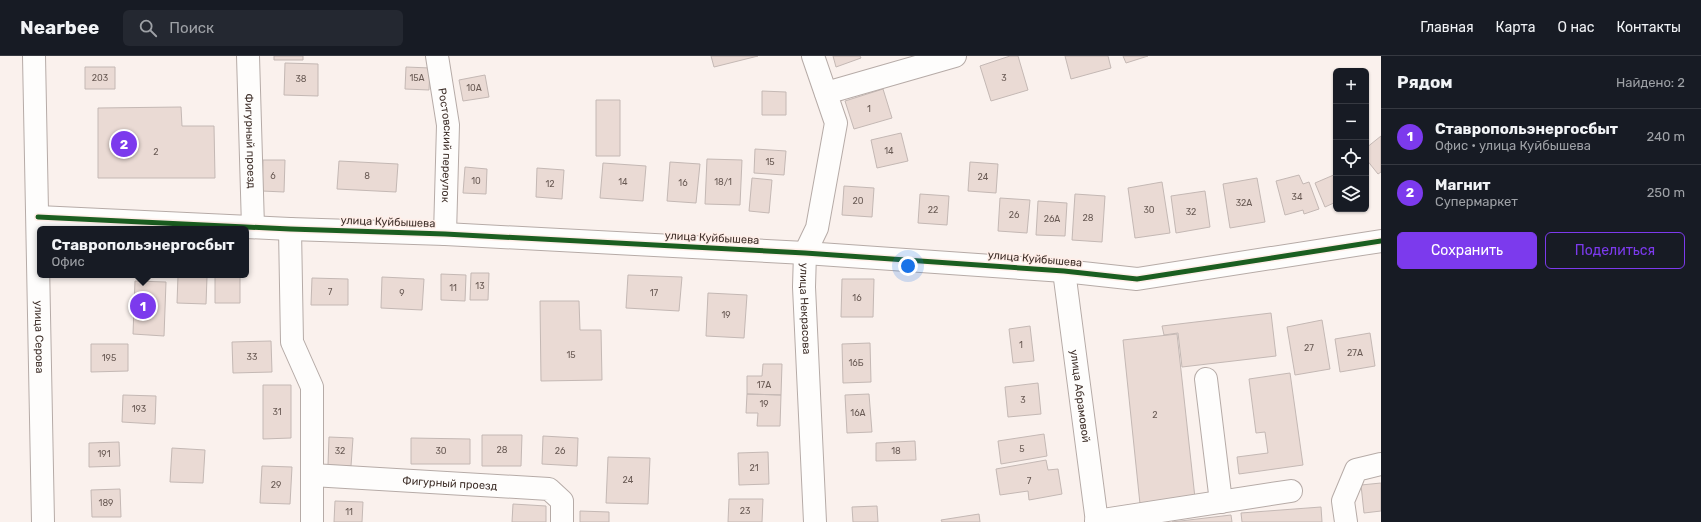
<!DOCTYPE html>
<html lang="ru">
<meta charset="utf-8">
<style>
:root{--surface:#171b24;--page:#242831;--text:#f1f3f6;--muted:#9ea1a6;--line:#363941;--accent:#7c3aed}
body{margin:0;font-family:Rubik,sans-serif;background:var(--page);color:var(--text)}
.controls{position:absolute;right:12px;top:12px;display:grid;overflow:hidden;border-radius:6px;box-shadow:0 1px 3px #0004}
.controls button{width:36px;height:36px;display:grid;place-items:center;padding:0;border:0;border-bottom:1px solid var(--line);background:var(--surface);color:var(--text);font:20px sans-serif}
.you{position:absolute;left:908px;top:210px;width:14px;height:14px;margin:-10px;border:3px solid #fff;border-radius:50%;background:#1a73e8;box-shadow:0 0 0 6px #1a73e833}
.badge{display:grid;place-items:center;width:26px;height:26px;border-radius:50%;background:var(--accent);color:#fff;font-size:13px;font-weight:700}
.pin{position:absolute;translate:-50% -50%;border:2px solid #fff;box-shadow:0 1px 4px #0006}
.popup{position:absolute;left:37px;top:170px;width:212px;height:52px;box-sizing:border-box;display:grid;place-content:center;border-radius:6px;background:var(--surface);filter:drop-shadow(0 1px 3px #0005);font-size:13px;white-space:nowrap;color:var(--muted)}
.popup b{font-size:15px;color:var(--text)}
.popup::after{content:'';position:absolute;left:50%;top:100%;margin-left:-8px;border:8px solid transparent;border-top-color:var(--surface)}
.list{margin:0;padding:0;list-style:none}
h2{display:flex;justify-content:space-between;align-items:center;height:52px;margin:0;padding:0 16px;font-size:17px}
h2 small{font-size:13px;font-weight:400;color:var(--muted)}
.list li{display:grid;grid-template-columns:26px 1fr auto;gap:12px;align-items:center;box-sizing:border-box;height:56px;padding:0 16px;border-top:1px solid var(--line)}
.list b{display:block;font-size:15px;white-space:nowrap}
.list p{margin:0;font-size:13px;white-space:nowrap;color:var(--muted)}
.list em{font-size:13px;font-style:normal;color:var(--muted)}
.actions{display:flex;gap:8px;padding:12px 16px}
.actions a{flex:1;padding:9px 0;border:1px solid var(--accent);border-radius:6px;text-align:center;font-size:14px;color:var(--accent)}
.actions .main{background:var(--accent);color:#fff}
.icon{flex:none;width:22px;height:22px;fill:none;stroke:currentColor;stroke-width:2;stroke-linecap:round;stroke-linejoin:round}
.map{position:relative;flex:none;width:1381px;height:466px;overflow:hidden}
header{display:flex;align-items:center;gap:24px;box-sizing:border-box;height:56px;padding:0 20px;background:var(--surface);border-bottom:1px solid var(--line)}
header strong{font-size:19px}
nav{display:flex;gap:22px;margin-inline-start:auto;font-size:14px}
.search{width:280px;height:36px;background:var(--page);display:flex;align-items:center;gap:10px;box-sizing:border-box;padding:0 14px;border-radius:6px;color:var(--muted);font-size:15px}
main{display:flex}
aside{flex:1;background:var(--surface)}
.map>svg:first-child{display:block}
.building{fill:#eadad4;stroke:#c4b8b4}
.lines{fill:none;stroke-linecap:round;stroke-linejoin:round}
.minor-casing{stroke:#b6aba7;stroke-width:24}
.major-casing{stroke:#b6aba7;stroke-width:24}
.minor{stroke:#fefdfc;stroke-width:22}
.major{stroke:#fefdfc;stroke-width:22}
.cycleway-casing{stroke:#ffeee8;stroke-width:8}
.cycleway{stroke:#1b5e20;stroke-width:5}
.labels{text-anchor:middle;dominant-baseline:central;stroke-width:3;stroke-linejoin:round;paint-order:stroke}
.number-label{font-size:9px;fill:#6a5b55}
.street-label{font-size:11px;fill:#40312b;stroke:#ffeee8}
</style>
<header>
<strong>Nearbee</strong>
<div class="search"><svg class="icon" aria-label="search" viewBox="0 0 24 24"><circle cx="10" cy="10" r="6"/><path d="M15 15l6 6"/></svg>Поиск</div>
<nav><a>Главная</a><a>Карта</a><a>О нас</a><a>Контакты</a></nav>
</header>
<main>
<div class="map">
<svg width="1381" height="466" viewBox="0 0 1381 466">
<rect width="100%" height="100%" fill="#faf1ed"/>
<path class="building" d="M274,0H303V4H274Z
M711,0H758L714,11Z
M833,0H860L861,2L836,11Z
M1010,0H1018L1028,34L991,45L980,10Z
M1065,0H1108L1111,12L1071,23Z
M1123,0H1148L1126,7Z
M285,7L318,8V40L284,39Z
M85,11H115V33H85Z
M406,11L430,12L429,34L405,33Z
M485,19L489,41L463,45L459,24Z
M883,33L892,62L854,73L845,45Z
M762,35L786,36V59H762Z
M596,44H620V100H596Z
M181,51L182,70H214L215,122H98V52Z
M901,77L908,105L877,112L871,84Z
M1381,80V116L1378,118L1366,103V92Z
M755,93L786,95L784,119L754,117Z
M707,103L742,104L740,149L705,148Z
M263,104H285L284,136L262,135Z
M339,105L398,108L396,136L337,133Z
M670,106L700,108L696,147L667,145Z
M970,106L998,108L996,137L968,135Z
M603,107L646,110L643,145L600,142Z
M465,111L487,113L486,138L463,137Z
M537,112L564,114L562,143L536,141Z
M1336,118V146L1325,151L1315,127Z
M1299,119L1303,128L1309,126L1319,153L1304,158L1303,154L1285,159L1276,125Z
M752,122L772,124L769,157L749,155Z
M1257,122L1265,166L1230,172L1223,128Z
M1162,126L1170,177L1135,182L1128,132Z
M844,130L874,132L872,161L842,159Z
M1205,135L1210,171L1176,177L1171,140Z
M920,138L949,140L947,169L918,167Z
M1075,138L1105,140L1102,186L1072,184Z
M1000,142L1030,144L1027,177L998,175Z
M1038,145L1067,147L1065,180L1036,179Z
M471,217H489L488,244H470Z
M441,218L466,219L465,245L441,244Z
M628,219L682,221L679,255L626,252Z
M178,220L207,221L206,248L177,247Z
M240,220V247H215V221Z
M382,221L424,223L422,254L381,252Z
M312,222L348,223V249H311Z
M842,223H874L873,261H841Z
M135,225L166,226L164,280L133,278Z
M708,237L747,239L744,282L706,280Z
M540,245H579L580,274H601L602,324L541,325Z
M1271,257L1276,300L1182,311L1178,277L1164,279L1162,270Z
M1322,264L1330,313L1295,319L1287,271Z
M1030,270L1034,305L1013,307L1009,273Z
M1370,277L1375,310L1340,316L1335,283Z
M1177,278L1195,442L1140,448L1123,284Z
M271,285L272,316L233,317L232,286Z
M870,287L871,326L843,327L842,288Z
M91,288H128V315L91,316Z
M763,308H782L781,339L747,338V320H762Z
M1290,317L1303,409L1239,418L1237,401L1268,397L1265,376L1256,377L1249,323Z
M1038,327L1041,358L1008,361L1005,331Z
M263,329H291V382L263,383Z
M747,338L781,339L780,370H757L758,357H746Z
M869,338L872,376L847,377L845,339Z
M123,339L156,340L155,368L122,366Z
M1044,378L1047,400L1001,408L998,385Z
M482,379H522L521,410H482Z
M543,380L578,382L577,410L542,408Z
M329,381L353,382L351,410L328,409Z
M411,382L470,383V408H411Z
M915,385L916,404L876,405V387Z
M119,386L120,410L89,411V387Z
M172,392L205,394L203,427L170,426Z
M768,396L769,428L739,429L738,397Z
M608,401L650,402L648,448L606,447Z
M1046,404L1048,414L1058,413L1062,438L1029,444L1028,435L1000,439L996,413Z
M262,410L292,411L290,448L260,447Z
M1381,427V455L1364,457L1361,429Z
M120,433L121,461H92L91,434Z
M729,443H763L762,466H728Z
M335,445L363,446L362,466H334Z
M513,448L546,450V466H512Z
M877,450L878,466H853L852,451Z
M1321,451L1322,466H1242L1241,457Z
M580,455L609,456V466H580Z
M979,458L980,466H942L941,464Z
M1231,459L1232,466H1172Z"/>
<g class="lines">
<g class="minor-casing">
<g id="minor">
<path id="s1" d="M248,0L253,171"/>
<path id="s2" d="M437,0L448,69L445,178"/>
<path id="s3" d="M813,0L836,67L817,172L805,197L804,231L815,466"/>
<path d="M826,37L955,0"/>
<path d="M38,161L290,173L445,178L805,197L1064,215L1137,223L1381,185"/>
<path d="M290,173L292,286L312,331V466"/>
<path id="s4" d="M1064,215L1097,466"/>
<path d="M1206,323L1221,446"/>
<path id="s5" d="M312,419L549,433L562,445V466"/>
<path d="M1096,465L1291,435"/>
<path d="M1346,466L1343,445L1356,414L1381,408"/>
</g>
</g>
<g class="major-casing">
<g id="major">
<path id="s6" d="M34,0L43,466"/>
</g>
</g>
<use href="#minor" class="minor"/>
<use href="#major" class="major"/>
<g class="cycleway-casing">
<path id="cycleway" d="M38,161L290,173L445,178L805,197L1064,215L1137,223L1381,185"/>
</g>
<use href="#cycleway" class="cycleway"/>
</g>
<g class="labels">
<g class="number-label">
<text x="100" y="22">203</text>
<text x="417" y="22">15А</text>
<text x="1004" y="22">3</text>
<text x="301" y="23">38</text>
<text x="474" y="32">10А</text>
<text x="869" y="53">1</text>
<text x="889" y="95">14</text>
<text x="156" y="96">2</text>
<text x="770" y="106">15</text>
<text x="273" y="120">6</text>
<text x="367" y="120">8</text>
<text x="983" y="121">24</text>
<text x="476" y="125">10</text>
<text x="623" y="126">14</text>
<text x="723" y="126">18/1</text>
<text x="683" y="127">16</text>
<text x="550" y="128">12</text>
<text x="1297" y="141">34</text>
<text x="858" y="145">20</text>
<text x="1244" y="147">32А</text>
<text x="933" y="154">22</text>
<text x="1149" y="154">30</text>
<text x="1191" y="156">32</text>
<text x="1014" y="159">26</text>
<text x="1088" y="162">28</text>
<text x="1052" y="163">26А</text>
<text x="480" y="230">13</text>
<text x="453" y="232">11</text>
<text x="330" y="236">7</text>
<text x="402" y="237">9</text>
<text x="654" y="237">17</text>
<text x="857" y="242">16</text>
<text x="726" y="259">19</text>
<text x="1021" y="289">1</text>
<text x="1309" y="292">27</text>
<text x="1355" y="297">27А</text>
<text x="571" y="299">15</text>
<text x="252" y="301">33</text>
<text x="109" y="302">195</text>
<text x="856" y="307">16Б</text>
<text x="764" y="329">17А</text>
<text x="1023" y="344">3</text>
<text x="764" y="348">19</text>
<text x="139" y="353">193</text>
<text x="277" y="356">31</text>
<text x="858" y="357">16А</text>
<text x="1155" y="359">2</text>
<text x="1022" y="393">5</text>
<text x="502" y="394">28</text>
<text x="340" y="395">32</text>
<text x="441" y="395">30</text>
<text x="560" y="395">26</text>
<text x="896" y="395">18</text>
<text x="104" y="398">191</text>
<text x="754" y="412">21</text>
<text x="628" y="424">24</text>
<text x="1029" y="425">7</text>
<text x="276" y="429">29</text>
<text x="106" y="447">189</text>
<text x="745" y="455">23</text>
<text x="349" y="456">11</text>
</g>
<g class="street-label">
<text stroke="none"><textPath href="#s1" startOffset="85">Фигурный проезд</textPath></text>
<text stroke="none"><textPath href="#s2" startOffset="90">Ростовский переулок</textPath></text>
<text transform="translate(388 166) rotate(2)">улица Куйбышева</text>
<text transform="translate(712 182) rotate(3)">улица Куйбышева</text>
<text transform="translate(1035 203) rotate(5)">улица Куйбышева</text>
<text stroke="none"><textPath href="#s3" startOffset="261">улица Некрасова</textPath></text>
<text stroke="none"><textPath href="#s6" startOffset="281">улица Серова</textPath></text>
<text stroke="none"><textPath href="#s4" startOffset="126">улица Абрамовой</textPath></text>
<text stroke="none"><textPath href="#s5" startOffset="138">Фигурный проезд</textPath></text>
</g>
</g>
</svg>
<div class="controls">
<button>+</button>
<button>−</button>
<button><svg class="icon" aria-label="locate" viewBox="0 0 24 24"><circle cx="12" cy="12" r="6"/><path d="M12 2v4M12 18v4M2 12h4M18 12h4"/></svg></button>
<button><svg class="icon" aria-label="layers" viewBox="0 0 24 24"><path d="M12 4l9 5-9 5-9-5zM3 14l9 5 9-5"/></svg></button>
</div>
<div class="you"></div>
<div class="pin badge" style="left:143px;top:250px">1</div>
<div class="popup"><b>Ставропольэнергосбыт</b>Офис</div>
<div class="pin badge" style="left:124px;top:88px">2</div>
</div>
<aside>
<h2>Рядом<small>Найдено: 2</small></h2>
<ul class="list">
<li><span class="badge">1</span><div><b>Ставропольэнергосбыт</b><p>Офис · улица Куйбышева</p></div><em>240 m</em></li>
<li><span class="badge">2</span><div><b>Магнит</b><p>Супермаркет</p></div><em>250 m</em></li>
</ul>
<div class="actions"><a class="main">Сохранить</a><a>Поделиться</a></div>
</aside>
</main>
